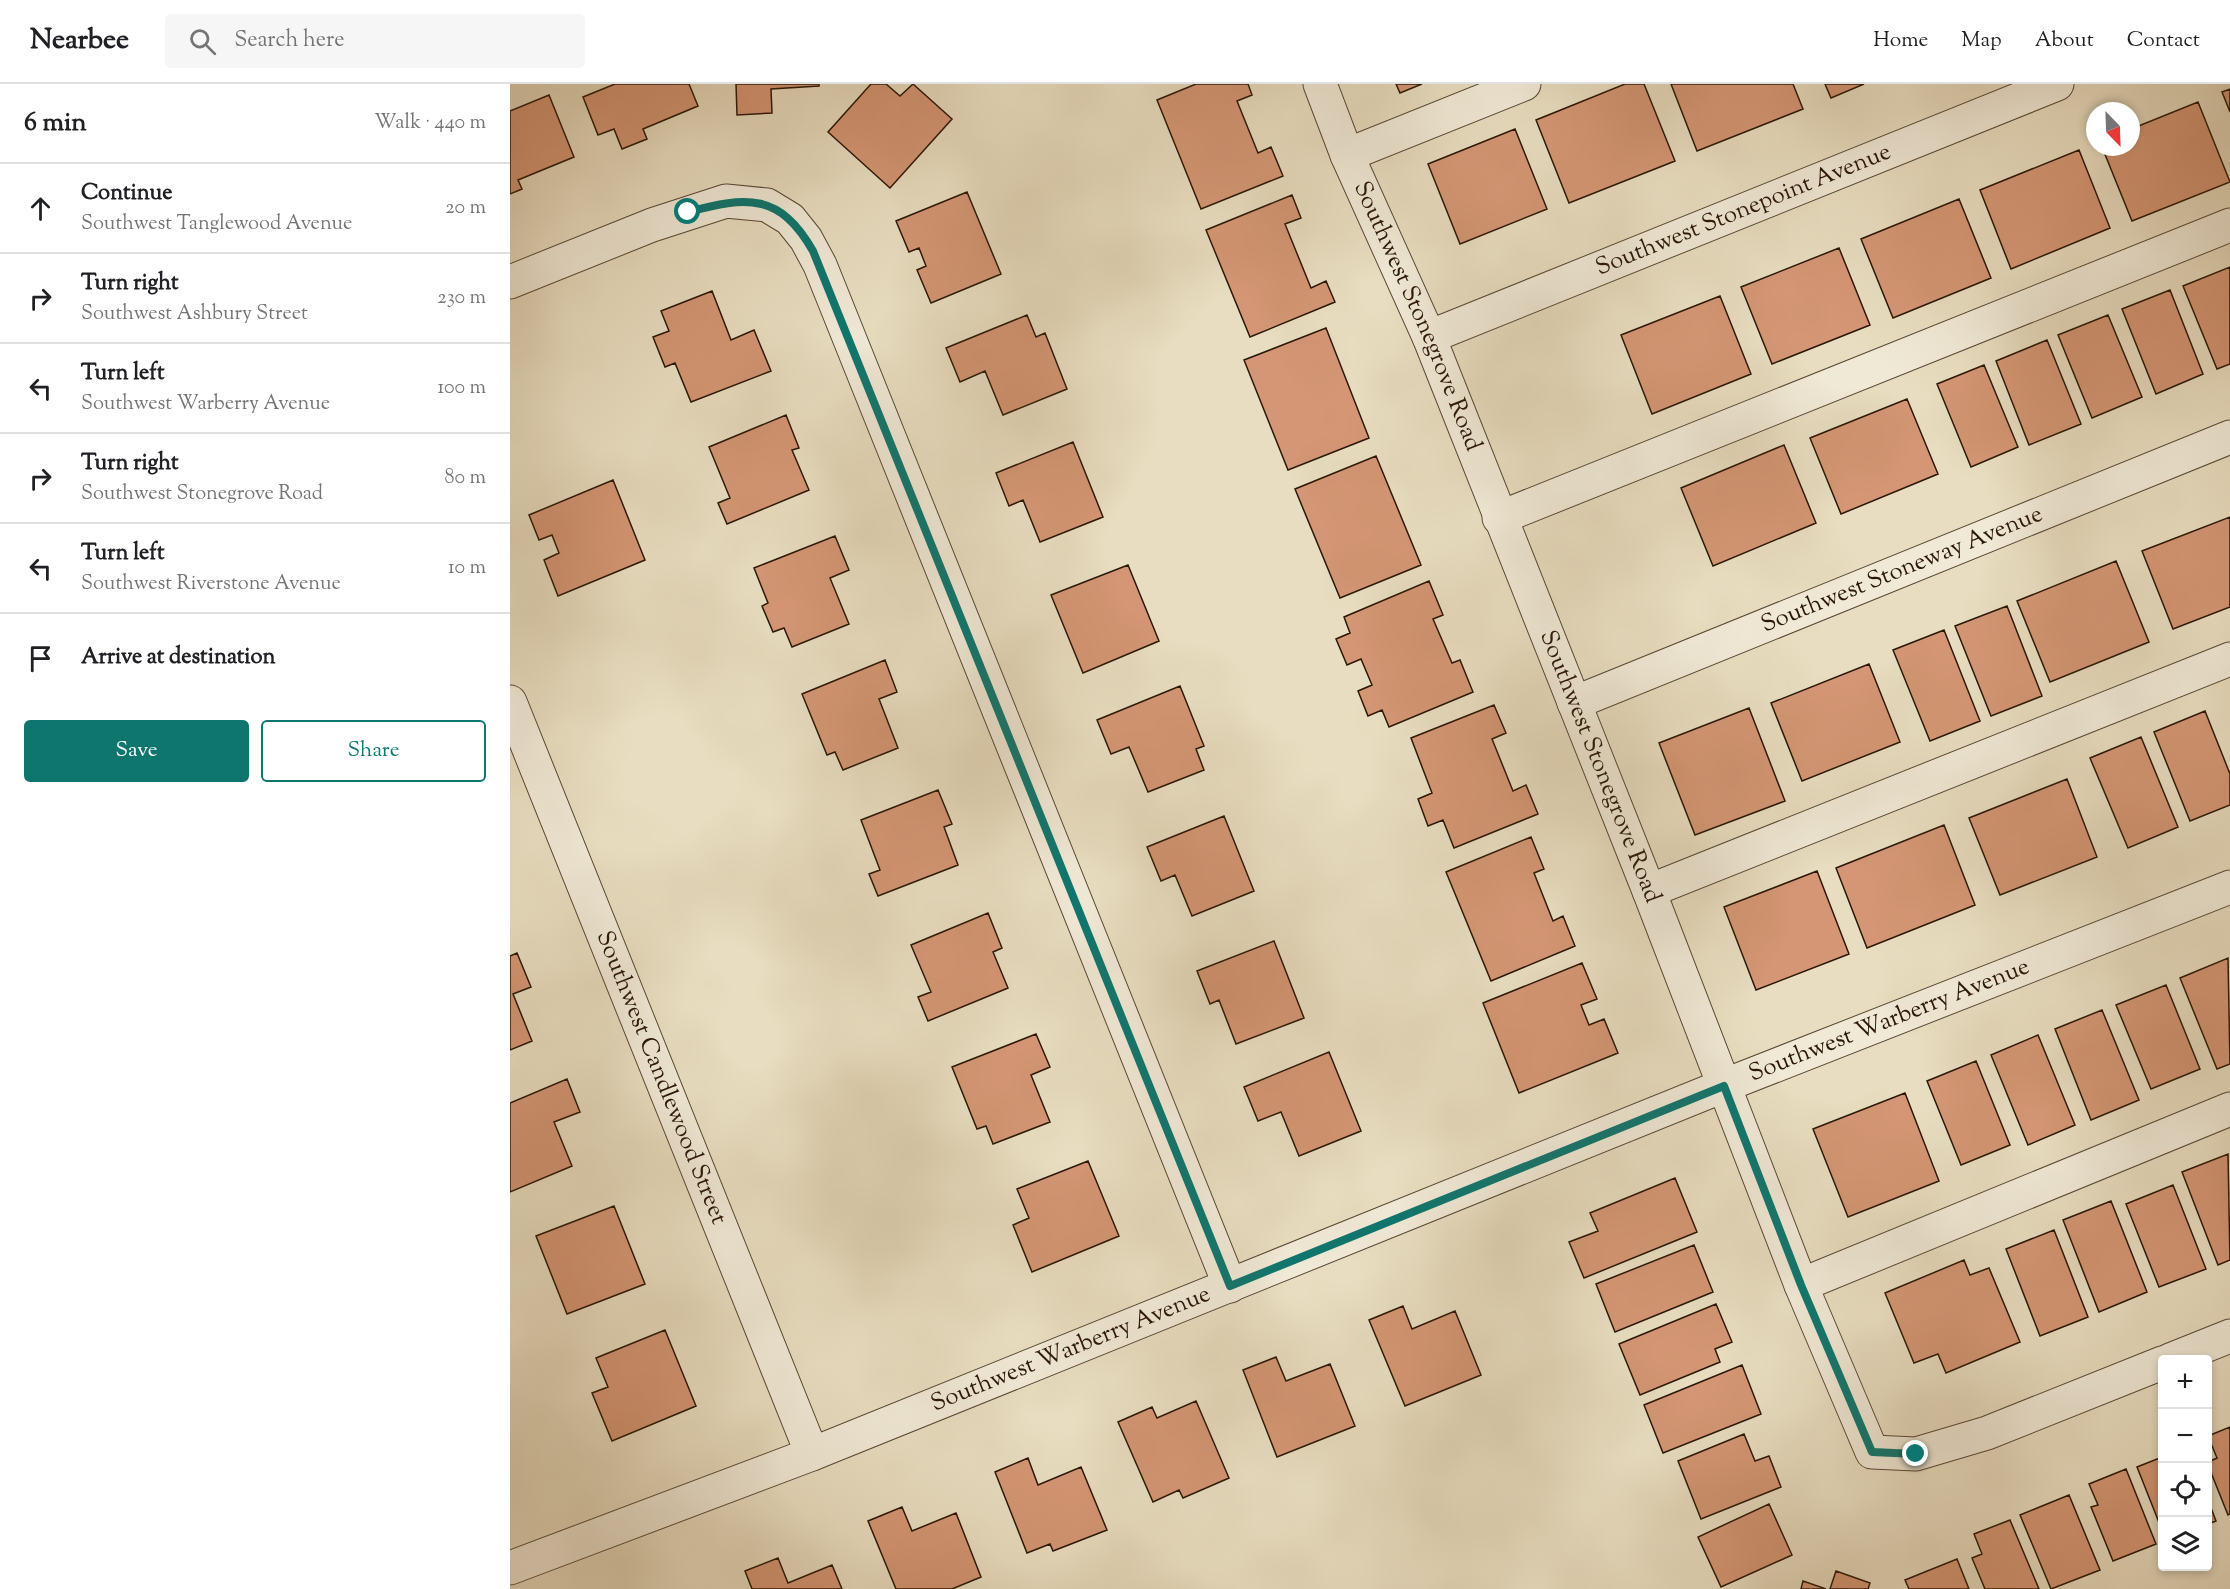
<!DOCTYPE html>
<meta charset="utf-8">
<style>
:root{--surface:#fff;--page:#f6f6f6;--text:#202124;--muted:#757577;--line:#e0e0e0;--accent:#0f766e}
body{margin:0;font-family:"Sorts Mill Goudy",serif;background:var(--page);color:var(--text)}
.controls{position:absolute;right:18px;bottom:18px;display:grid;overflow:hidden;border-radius:6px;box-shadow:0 3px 9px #0003}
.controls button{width:54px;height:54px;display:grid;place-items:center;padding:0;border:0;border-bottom:2px solid var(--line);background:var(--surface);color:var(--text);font:30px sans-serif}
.compass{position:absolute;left:1576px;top:18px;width:54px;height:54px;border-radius:50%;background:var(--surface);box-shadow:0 3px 9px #0003;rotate:157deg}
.stop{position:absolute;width:18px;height:18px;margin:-14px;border:4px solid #0f766e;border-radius:50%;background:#fff}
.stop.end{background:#0f766e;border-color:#fff;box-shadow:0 2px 6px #0008}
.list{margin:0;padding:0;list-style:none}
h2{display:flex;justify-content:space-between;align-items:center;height:78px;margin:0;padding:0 24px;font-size:26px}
h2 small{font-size:20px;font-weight:400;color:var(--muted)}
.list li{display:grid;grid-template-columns:39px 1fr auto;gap:18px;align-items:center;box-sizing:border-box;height:90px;padding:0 24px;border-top:2px solid var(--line)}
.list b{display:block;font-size:22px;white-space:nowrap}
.list p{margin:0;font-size:20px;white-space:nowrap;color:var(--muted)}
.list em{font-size:20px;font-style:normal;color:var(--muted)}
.actions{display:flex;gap:12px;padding:18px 24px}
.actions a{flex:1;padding:14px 0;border:2px solid var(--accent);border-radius:6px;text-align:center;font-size:21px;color:var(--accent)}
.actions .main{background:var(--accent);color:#fff}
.icon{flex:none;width:33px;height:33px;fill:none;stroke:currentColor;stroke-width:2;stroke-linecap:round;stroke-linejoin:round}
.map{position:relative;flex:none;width:1720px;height:1505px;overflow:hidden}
header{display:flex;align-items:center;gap:36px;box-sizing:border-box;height:84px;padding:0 30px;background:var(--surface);border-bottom:2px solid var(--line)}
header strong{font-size:28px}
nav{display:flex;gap:33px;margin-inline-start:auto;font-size:21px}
.search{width:420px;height:54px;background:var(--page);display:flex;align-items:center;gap:15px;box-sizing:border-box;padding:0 21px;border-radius:6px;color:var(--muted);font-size:22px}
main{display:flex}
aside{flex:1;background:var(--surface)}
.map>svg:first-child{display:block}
.building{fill:#d49674;stroke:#2a1707;stroke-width:1.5}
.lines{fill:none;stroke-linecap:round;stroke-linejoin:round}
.minor-casing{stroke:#5a4835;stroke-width:35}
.minor{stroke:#f0e9d6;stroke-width:33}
.route{stroke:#0f766e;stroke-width:8}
.labels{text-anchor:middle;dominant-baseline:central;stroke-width:6;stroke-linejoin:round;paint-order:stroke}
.street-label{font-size:24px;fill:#2a1707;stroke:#f0e9d6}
</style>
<header>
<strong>Nearbee</strong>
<div class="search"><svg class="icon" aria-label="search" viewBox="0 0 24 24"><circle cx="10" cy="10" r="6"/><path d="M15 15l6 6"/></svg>Search here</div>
<nav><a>Home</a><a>Map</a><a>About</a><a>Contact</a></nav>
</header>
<main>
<aside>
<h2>6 min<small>Walk · 440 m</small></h2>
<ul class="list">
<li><svg class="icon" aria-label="ahead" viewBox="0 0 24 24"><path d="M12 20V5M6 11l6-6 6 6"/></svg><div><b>Continue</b><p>Southwest Tanglewood Avenue</p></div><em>20 m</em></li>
<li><svg class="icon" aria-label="right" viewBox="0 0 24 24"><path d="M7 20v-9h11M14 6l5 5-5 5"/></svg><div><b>Turn right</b><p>Southwest Ashbury Street</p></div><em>230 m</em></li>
<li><svg class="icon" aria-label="left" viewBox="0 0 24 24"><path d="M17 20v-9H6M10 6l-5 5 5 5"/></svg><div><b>Turn left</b><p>Southwest Warberry Avenue</p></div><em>100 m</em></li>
<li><svg class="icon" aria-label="right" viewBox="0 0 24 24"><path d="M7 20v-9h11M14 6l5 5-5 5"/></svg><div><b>Turn right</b><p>Southwest Stonegrove Road</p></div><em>80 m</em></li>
<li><svg class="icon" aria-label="left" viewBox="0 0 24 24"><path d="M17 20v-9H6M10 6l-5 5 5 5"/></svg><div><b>Turn left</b><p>Southwest Riverstone Avenue</p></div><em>10 m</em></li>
<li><svg class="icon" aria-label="arrive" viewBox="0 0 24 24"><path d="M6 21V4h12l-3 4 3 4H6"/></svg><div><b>Arrive at destination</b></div></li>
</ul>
<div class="actions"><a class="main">Save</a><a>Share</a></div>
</aside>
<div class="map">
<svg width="1720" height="1505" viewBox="0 0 1720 1505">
<rect width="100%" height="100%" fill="#e8ddc0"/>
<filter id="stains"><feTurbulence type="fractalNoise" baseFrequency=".00333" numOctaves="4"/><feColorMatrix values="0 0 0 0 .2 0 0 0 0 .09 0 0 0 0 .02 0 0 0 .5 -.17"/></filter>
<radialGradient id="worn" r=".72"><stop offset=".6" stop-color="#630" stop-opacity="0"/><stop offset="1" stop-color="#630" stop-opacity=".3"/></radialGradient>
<path class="building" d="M105,0H179L188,22L133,45L137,55L112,65L104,45L88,51L73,13Z
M226,0H309V2L261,5L262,29L227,31Z
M361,0H376L390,12L403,0L442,35L380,104L318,48Z
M686,0H738L742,11L727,17L748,69L761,63L773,92L691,125L647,16Z
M886,0H912L890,9Z
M1115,0H1134L1165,77L1059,119L1026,36Z
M1161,0H1283L1293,25L1187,67Z
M1315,0H1354L1321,14Z
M1720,5V28L1712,8Z
M39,11L64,73L8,96L12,105L0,110V27Z
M1688,18L1720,98L1622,137L1592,63H1621V45Z
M1005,45L1037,125L950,160L918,80Z
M1569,66L1600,144L1501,185L1470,106Z
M457,108L491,190L421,219L407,186L416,182L409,164L399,168L386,137Z
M782,111L791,134L775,140L801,204L816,197L825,218L740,253L696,146Z
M1449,115L1481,194L1383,234L1351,155Z
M1329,164L1360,241L1262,280L1231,203Z
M1720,183V280L1707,285L1673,202Z
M1660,206L1693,290L1646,310L1612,225Z
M202,207L221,256L244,246L261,287L181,318L165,279L155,283L143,253L159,247L151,227Z
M1210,212L1241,290L1142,330L1111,251Z
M517,231L526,253L535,249L557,305L493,331L475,287L450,298L436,264Z
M1598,231L1632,313L1582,334L1548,251Z
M816,244L859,354L778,386L734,276Z
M1537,256L1571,340L1519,361L1486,277Z
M1474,281L1508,363L1461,383L1427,300Z
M1397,315L1428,390L1331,430L1300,354Z
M276,331L289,364L282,366L299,406L217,440L208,419L220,414L199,363Z
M563,358L593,433L530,458L513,416L499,422L486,389Z
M1274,361L1306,439L1203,482L1171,404Z
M866,372L911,481L830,514L785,405Z
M103,396L135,476L48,512L34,476L49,469L42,451L29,456L19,431Z
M1720,433V523L1663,545L1632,467Z
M325,452L339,486L320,494L339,540L282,563L274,544L263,548L252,522L258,519L244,484Z
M1606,477L1639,558L1540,598L1507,517Z
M618,481L649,557L573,589L541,511Z
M919,497L933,531L923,535L942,579L950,576L963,608L879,643L872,626L858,632L848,607L862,601L851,575L837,581L826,555L840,549L834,533Z
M1497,522L1532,612L1481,632L1445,542Z
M1434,546L1470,637L1420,657L1383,566Z
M375,576L387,608L369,615L388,664L333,686L325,668L317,671L292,610Z
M1359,580L1390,658L1292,697L1261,619Z
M670,602L694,662L686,665L694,686L638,708L619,663L601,670L587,636Z
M984,621L996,649L982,655L1003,707L1016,701L1028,730L944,764L933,736L918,742L908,715L922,709L901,654Z
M1239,624L1275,717L1185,751L1149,659Z
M1695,627L1720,690V721L1680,737L1644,648Z
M1631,653L1668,743L1618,764L1580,674Z
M1557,695L1587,773L1490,811L1459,734Z
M428,706L442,740L434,743L448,781L368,812L359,790L370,786L351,736Z
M714,732L744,807L682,832L665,791L651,797L637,763Z
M1434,741L1465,821L1357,864L1326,784Z
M1021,753L1034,785L1024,789L1043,837L1053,832L1065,862L981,897L936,788Z
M1307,787L1339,870L1246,906L1214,823Z
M478,829L492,864L483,868L498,904L418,937L408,913L421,908L401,861Z
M764,857L794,934L726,960L709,916L700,920L687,887Z
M7,869L21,903L3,910L22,957L0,966V872Z
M1718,874L1720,980L1707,985L1670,894Z
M1072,879L1087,915L1071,921L1079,941L1094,935L1108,969L1009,1009L973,919Z
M1656,901L1690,985L1641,1005L1606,921Z
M1592,926L1629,1016L1581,1036L1545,945Z
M526,950L540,983L521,991L540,1038L483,1060L476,1042L467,1045L442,983Z
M1528,951L1565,1041L1518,1061L1481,971Z
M819,968L851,1047L789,1072L771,1028L748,1037L734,1003Z
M1466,977L1500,1061L1451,1081L1417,997Z
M57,995L70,1028L44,1038L62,1082L0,1108V1019Z
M1395,1009L1429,1097L1338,1133L1303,1045Z
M1718,1070L1720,1176L1708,1181L1672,1088Z
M578,1077L609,1152L522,1188L503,1141L519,1134L507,1105Z
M1165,1094L1187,1148L1074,1194L1059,1158L1088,1147L1080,1129Z
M1663,1101L1696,1185L1649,1203L1616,1120Z
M1601,1117L1637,1208L1589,1228L1553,1136Z
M104,1122L135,1200L57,1230L26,1152Z
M1544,1146L1578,1233L1530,1252L1496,1165Z
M1184,1161L1203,1208L1105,1248L1086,1200Z
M1454,1176L1460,1191L1479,1184L1510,1258L1436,1289L1428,1270L1404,1279L1375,1209Z
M1206,1220L1222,1258L1205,1265L1210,1278L1130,1311L1109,1260Z
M893,1222L902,1245L945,1227L971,1291L895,1322L859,1236Z
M155,1246L186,1322L102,1357L82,1309L98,1303L86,1274Z
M766,1273L776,1297L820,1280L845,1342L767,1373L733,1286Z
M1232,1281L1251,1330L1153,1369L1134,1321Z
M686,1317L719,1394L673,1414L669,1406L643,1418L608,1338L642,1323L647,1334Z
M1720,1343V1430L1718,1431L1698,1381V1378L1707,1374L1698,1352Z
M1234,1350L1245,1377L1259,1372L1271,1403L1191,1435L1168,1377Z
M1652,1373V1446L1627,1383Z
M518,1374L528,1401L571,1383L597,1446L543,1467L540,1460L517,1469L485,1388Z
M1616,1385L1646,1460L1603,1477L1581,1423L1588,1421L1579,1400Z
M1559,1411L1590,1486L1541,1505L1510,1431Z
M1698,1416L1706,1437L1698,1440Z
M1259,1420L1282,1471L1211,1503L1188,1453Z
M392,1423L402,1447L446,1429L471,1493L442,1505H386L358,1437Z
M1500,1436L1529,1505H1475L1462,1474L1472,1470L1464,1450Z
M268,1474L278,1499L322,1481L332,1505H242L235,1487Z
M1447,1475L1459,1505H1399L1395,1496Z
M1326,1487L1360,1499L1358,1505H1320Z
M1293,1497L1316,1505H1291Z"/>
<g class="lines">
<g class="minor-casing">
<g id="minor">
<path id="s1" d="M810,0L837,71L919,253L1139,807L1291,1201L1362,1368L1406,1370L1477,1349L1652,1279"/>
<path d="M837,71L1014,0"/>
<path d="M0,198L142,141L216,117L257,121L280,135L296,155L310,181L720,1202"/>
<path id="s2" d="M919,253L1547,0"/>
<path d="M989,434L1720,141"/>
<path id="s3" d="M0,618L302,1370"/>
<path id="s4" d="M1064,619L1720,353"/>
<path d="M1139,807L1720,575"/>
<path d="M1291,1201L1720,1025"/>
<path d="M1660,1276L1720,1252"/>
<path id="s5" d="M0,1484L302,1370L1213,1002L1720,803"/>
</g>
</g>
<use href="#minor" class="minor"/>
</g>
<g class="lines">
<path class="route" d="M178,128C237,112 270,109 303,167L720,1202L1214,1002L1291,1201L1362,1368L1406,1370"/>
</g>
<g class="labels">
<g class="street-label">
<text stroke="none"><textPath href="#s2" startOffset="339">Southwest Stonepoint Avenue</textPath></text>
<text stroke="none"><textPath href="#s1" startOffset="252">Southwest Stonegrove Road</textPath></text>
<text stroke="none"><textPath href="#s4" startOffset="354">Southwest Stoneway Avenue</textPath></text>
<text stroke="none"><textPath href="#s1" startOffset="738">Southwest Stonegrove Road</textPath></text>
<text stroke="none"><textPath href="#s5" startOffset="1484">Southwest Warberry Avenue</textPath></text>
<text stroke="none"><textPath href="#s3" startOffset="405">Southwest Candlewood Street</textPath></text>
<text stroke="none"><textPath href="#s5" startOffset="602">Southwest Warberry Avenue</textPath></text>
</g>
</g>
<rect width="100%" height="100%" filter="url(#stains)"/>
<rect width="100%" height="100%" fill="url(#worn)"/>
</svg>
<div class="controls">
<button>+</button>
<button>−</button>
<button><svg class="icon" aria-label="locate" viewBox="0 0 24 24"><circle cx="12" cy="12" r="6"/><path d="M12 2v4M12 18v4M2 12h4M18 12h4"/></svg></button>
<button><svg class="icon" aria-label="layers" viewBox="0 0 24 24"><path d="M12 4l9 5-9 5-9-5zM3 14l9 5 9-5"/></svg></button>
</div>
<svg class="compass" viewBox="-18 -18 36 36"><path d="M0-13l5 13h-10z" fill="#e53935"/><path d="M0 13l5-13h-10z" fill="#757577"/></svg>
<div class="stop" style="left:178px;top:128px"></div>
<div class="stop end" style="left:1406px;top:1370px"></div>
</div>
</main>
